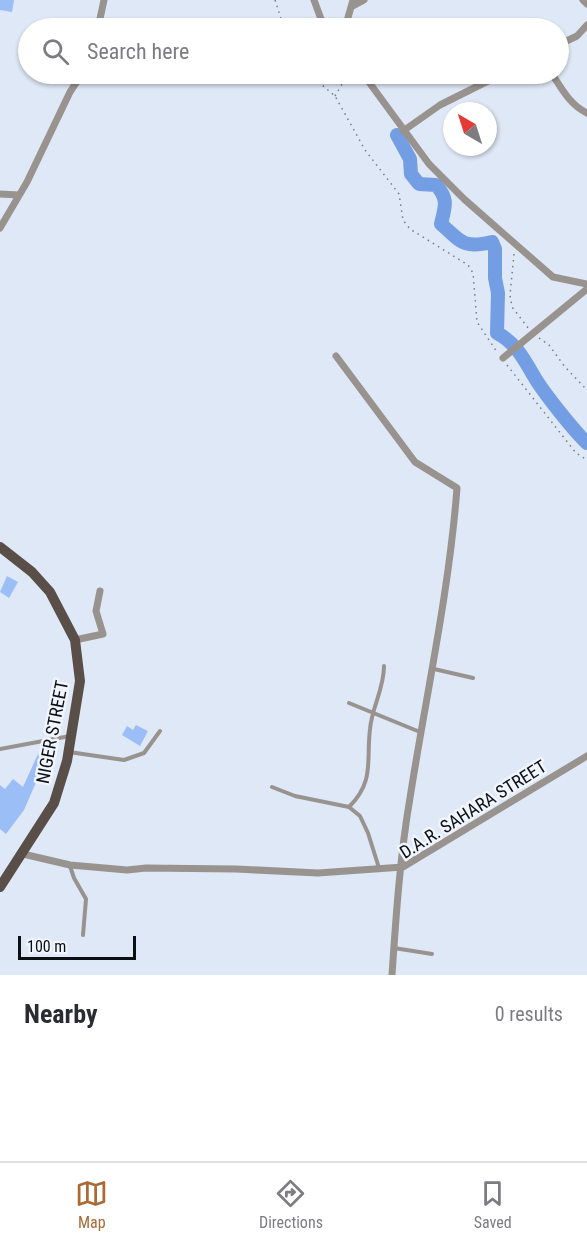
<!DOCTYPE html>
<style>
:root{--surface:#fff;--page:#f2f2f3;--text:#2b2b33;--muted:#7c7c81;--line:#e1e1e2;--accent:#ab6934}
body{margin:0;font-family:"Roboto Condensed",sans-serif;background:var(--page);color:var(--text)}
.compass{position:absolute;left:443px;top:102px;width:54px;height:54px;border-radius:50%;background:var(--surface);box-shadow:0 2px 4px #0004;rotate:321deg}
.scale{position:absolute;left:18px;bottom:15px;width:118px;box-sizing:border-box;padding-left:6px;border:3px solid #0c0f13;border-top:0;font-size:16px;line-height:21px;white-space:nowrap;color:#0c0f13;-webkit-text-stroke:4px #f0f5fe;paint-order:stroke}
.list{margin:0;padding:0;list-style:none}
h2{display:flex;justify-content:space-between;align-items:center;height:78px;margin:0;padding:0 24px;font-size:26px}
h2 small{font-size:20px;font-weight:400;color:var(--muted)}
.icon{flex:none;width:33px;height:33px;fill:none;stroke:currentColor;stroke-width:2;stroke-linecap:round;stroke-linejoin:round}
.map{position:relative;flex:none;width:587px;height:975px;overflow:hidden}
.search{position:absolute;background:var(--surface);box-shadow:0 2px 4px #0004;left:18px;right:18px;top:18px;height:66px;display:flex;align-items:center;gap:15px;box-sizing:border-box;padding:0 21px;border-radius:33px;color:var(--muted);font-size:22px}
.sheet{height:186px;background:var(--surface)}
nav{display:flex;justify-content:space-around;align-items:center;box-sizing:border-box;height:84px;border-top:2px solid var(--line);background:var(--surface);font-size:16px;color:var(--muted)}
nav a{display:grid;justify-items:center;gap:3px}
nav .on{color:var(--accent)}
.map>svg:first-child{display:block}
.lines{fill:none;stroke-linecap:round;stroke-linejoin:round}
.river{stroke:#749ee3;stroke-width:14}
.building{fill:#9bbef6}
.path{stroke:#767c85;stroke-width:1.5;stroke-dasharray:1.5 4.5;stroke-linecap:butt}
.service{stroke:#99938f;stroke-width:4}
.minor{stroke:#99938f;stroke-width:7}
.primary{stroke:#594f48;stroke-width:10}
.labels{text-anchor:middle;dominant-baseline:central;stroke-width:5;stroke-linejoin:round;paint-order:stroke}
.street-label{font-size:18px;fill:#0c0f13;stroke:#f0f5fe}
</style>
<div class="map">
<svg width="587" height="975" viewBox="0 0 587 975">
<rect width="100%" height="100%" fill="#dfe8f6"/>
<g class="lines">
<path class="river" d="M397,135L410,159L411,174L419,184L436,185C449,199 445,207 441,224C461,241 462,249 492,242L495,249V278L498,293L497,333C516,343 524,359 535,378C544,393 574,431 587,443"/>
</g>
<path class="building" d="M0,0H14L12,12L0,10Z
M7,576L18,582L9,598L0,592Z
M136,725L148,731L140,746L122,735L127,726L133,730Z
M38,754L47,757L24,810L6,834L0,829V785L5,789L13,779L23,787Z"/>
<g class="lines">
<path class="path" d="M275,0L284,28
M309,74L335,96L365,150L399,194L403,220L410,229L468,265L473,273L477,322L497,352
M335,96L348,74
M514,254L510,295L512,307L529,329
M539,338L549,345L565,367L587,390
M507,365L576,453L587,460"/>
<path class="service" d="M434,669L473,678
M349,703L420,732
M0,749L70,736
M69,752L124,760L144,753L160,731
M272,787L295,796L349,807L360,816L368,833L379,868
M349,807C375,781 366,761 370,729C372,707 384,689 384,666
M70,866L74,878L86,899L83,935
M394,948L432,954"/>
<path class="minor" d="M314,0L321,19L330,28
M583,0L587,4
M351,7L364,0
M98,28L104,0
M345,28L353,0
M558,45L577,36L587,25
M363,74L429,164L464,199L553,277L587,284
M552,74C562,89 570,105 587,113
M403,131L440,105L502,74
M0,194L19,195
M0,228L27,182L70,92L82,74
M336,356L415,462L457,488C449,593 426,695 410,798C400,856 396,916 392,975
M503,358L587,289
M75,640L103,634L96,611L100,591
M23,854L70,865L127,870L146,868L236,869L318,873L403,867L587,756"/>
<path class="primary" d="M0,547L32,572L50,592L75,640L80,681L67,761L54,803L0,887"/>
</g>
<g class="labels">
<g class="street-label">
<text transform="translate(52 732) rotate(-79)">NIGER STREET</text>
<text transform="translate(473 809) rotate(-32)">D.A.R. SAHARA STREET</text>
</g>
</g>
</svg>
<svg class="compass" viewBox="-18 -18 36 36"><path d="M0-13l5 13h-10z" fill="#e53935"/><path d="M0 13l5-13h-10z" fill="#7c7c81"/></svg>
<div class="scale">100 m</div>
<div class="search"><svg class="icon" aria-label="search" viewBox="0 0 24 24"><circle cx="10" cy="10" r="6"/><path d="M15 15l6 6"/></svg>Search here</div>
</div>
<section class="sheet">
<h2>Nearby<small>0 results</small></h2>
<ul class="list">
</ul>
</section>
<nav>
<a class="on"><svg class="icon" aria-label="map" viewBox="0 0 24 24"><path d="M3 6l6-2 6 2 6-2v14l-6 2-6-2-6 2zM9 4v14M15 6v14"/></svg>Map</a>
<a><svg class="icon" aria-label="directions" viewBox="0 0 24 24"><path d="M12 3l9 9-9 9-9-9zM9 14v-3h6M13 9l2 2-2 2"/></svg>Directions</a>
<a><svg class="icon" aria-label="saved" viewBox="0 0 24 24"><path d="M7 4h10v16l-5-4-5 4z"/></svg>Saved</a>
</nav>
